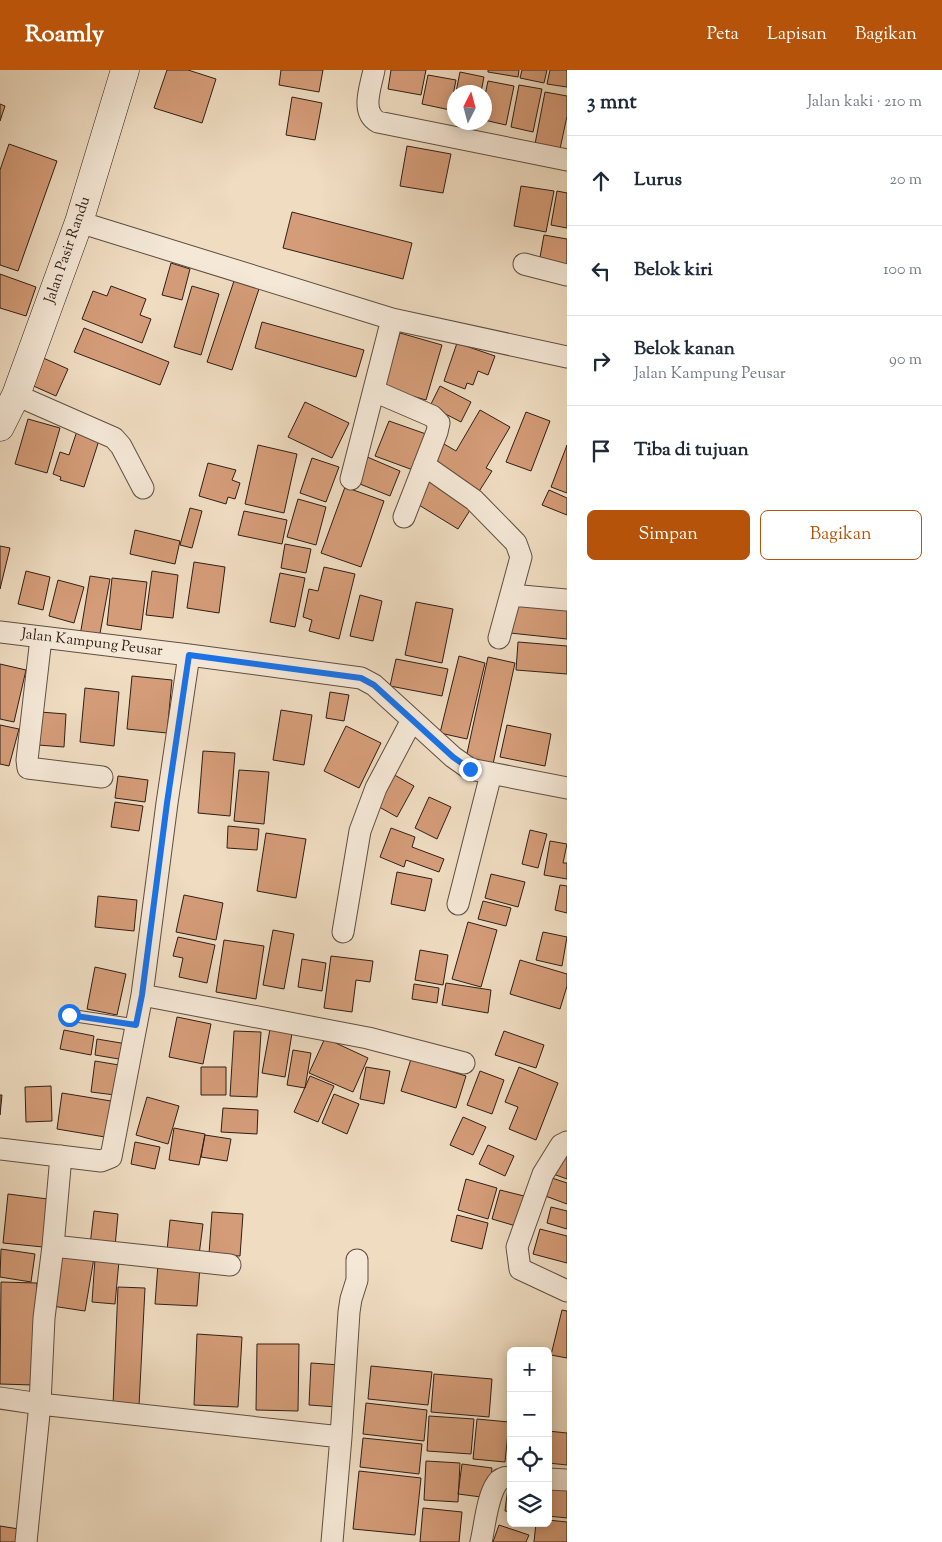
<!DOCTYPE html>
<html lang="id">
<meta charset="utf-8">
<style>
:root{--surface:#fff;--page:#f2f2f3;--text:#1f2937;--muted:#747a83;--line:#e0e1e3;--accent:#b45309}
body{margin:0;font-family:"Sorts Mill Goudy",serif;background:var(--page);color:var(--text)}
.controls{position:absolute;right:15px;bottom:15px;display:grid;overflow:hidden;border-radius:8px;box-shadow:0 2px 12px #0003}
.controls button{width:45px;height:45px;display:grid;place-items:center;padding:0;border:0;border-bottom:1px solid var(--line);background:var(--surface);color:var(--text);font:25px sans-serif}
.compass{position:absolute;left:447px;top:15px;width:45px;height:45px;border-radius:50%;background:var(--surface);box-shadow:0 2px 12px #0003;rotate:6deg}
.stop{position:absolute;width:15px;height:15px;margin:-11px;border:4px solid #1a73e8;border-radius:50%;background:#fff}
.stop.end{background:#1a73e8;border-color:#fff;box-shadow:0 1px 5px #0008}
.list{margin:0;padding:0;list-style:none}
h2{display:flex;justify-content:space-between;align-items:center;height:65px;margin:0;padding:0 20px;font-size:21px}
h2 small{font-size:16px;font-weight:400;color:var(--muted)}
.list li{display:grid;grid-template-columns:32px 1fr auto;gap:15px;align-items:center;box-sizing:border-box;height:90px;padding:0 20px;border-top:1px solid var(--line)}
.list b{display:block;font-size:19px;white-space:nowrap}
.list p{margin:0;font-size:16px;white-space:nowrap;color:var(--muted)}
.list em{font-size:16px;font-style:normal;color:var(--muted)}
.actions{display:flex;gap:10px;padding:15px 20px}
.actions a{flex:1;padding:11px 0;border:1px solid var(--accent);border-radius:8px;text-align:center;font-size:18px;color:var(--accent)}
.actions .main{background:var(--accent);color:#fff}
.icon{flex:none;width:28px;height:28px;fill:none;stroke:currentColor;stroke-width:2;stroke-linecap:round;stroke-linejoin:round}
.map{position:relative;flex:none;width:567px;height:1472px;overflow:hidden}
header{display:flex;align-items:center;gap:30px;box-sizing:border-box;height:70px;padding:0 25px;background:var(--accent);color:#fff}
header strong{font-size:24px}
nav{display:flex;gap:28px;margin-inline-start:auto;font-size:18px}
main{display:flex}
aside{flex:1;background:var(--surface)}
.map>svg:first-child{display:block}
.building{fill:#d49c78;stroke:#301e17}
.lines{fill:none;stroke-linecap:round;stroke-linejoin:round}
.lane-casing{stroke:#604e42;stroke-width:13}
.street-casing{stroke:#604e42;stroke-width:23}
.secondary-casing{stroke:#301e17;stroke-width:29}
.lane{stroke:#f5e8d7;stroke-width:11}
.street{stroke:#f5e8d7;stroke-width:21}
.secondary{stroke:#f5e8d7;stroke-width:28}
.route{stroke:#1a73e8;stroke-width:6}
.labels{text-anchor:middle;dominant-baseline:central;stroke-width:4;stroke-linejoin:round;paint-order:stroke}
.street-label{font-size:15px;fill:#301e17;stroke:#f5e8d7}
</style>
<header>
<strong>Roamly</strong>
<nav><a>Peta</a><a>Lapisan</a><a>Bagikan</a></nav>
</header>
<main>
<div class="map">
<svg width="567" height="1472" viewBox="0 0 567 1472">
<rect width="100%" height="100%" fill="#efdcc1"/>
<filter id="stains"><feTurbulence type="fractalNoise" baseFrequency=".004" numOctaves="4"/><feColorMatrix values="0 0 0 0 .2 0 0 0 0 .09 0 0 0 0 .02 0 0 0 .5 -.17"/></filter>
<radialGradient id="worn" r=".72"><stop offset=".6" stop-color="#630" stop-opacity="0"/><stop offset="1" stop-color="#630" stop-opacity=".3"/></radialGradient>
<path class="building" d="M167,0H188L216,9L202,53L154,38Z
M281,0H323L319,22L279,15Z
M391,0H426L421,25L388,19Z
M488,0H519L518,7L488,2Z
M522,0H547L544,13L520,8Z
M550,0H567V17L547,14Z
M460,2L484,7L481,22H456Z
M428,5L456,10L450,40L422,34Z
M488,11L514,16L506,55L484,50V30Z
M519,15L542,19L533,62L511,57Z
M545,22L567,26V46L560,79L535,74Z
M292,27L322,33L315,70L286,65Z
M0,34L5,36L0,51Z
M9,74L57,91L18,201L0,195V100Z
M407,76L451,84L443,123L400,116Z
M521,116L554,121L546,162L514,156Z
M557,121L567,123V158L551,155Z
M292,142L412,173L403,209L283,178Z
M544,165L567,169V198L539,193Z
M171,193L190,199L182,230L162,225Z
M0,204L36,217L26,246L0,238Z
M234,211L259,219L232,300L207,292Z
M111,216L146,229L140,245L151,249L142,273L82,249L93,221L107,226Z
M192,216L219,224L201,285L174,277Z
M262,252L364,280L356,307L255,278Z
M84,258L169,292L160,315L74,282Z
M400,263L442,275L426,330L384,318Z
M457,273L495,286L488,305L478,301L473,315L467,313L465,319L444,311Z
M41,287L68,299L56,326L29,314Z
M440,316L471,332L461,352L430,336Z
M305,332L349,353L332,388L288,367Z
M480,340L510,357L486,398L492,401L478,423L432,396L444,374L456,381Z
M526,342L550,351L531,401L506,392Z
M28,349L60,358L47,403L15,394Z
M389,351L426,364L413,400L375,386Z
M78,358L101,364L84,417L60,410L61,407L53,404L60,382L69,385Z
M258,375L297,384L284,443L245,434Z
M567,375V423L551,417Z
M365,386L400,401L390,426L355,412Z
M312,388L339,397L326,432L300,423Z
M208,393L236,400L232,410L240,413L235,429L228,427L226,434L199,426Z
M430,407L474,434L458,459L414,432Z
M345,417L384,431L361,497L321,483Z
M549,420L567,428V445L542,435Z
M298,429L326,437L316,475L287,467Z
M190,438L202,441L192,478L180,475Z
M244,441L287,450L282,474L238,465Z
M135,460L180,471L175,494L130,484Z
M285,474L311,479L306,503L281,498Z
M0,476L10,478L0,519Z
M194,492L225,497L219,543L187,538Z
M324,497L355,504L339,569L309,561L312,550L303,547L309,519L318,521Z
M26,501L50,507L43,540L18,534Z
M152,501L178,505L173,548L146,545Z
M280,503L305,508L295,557L270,552Z
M90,506L110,509L99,569L80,566Z
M112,508L147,512L141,560L107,555Z
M58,510L84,517L74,553L49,546Z
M360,525L382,531L373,571L350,566Z
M416,532L453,539L442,593L405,585Z
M512,535L567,540V569L510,563Z
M518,572L567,576V604L516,600Z
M459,586L485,593L467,669L440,663Z
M488,587L515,593L493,694L466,688Z
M396,589L448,599L442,626L390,616Z
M0,594L26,600L14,652L0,649Z
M132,606L172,610L167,663L127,659Z
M85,618L119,622L114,676L80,672Z
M330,622L349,625L344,651L326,648Z
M281,640L312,645L304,695L273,690Z
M40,642L66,644L64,677L38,675Z
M0,655L19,659L9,696L0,694Z
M507,655L551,664L545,696L500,687Z
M346,656L381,673L359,718L324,701Z
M203,681L235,683L230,746L198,743Z
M239,700L269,702L264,754L234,751Z
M391,703L414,716L397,747L374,734Z
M118,706L148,710L145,732L115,728Z
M429,727L451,737L437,769L415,758Z
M115,732L143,736L139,761L111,757Z
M228,756L259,759L257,780L227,778Z
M391,758L415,767L412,777L444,789L439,802L406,790L404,797L380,787Z
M530,760L547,764L538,798L522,794Z
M266,763L306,769L296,828L257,821Z
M550,771L567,774L563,793H567V809L544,805Z
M397,802L432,809L425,841L391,834Z
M491,804L525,812L518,837L485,828Z
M560,815L567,816V843L555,840Z
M184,825L223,833L216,870L176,862Z
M98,826L137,830L134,861L95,857Z
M483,831L511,838L506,856L478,849Z
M468,852L497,860L481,917L452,909Z
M273,860L294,864L284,919L263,915Z
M543,862L567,867L562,896L536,890Z
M178,867L215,875L207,913L179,907L183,888L173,886Z
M224,870L264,876L256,929L216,922Z
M420,880L448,885L443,915L415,910Z
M331,886L373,891L370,912L356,910L352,942L324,938Z
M302,889L326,893L322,921L298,917Z
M520,890L567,904V916L560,939L510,924Z
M95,897L126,904L117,945L87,939Z
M446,913L491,920L488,943L442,935Z
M414,914L439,918L437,933L412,929Z
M177,947L211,954L203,994L169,987Z
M270,959L292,963L285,1007L262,1003Z
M64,960L94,966L91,985L60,979Z
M234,961L261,962L257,1027L230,1026Z
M504,961L544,975L536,998L495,985Z
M325,968L368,988L353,1022L309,1003Z
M97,969L127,974L125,990L95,985Z
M293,980L311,983L305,1018L287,1015Z
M411,989L466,1006L456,1038L401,1021Z
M95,991L119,995L115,1025L91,1022Z
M201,997H226V1025H201Z
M366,997L390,1001L384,1034L360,1029Z
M519,997L558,1013L536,1070L509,1059L518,1037L505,1032Z
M480,1001L504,1010L492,1044L467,1035Z
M310,1006L334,1016L318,1052L294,1042Z
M51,1016L52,1051L26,1052L25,1017Z
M62,1023L111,1031L105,1067L57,1059Z
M334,1024L359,1034L347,1064L322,1053Z
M0,1025H2L0,1045Z
M147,1027L179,1036L168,1074L136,1065Z
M223,1038L258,1040L257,1064L221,1062Z
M463,1047L486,1057L473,1085L450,1075Z
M174,1058L205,1064L199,1095L169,1090Z
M205,1065L231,1069L227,1091L201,1087Z
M135,1072L160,1077L155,1099L131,1094Z
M488,1075L514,1086L505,1106L479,1094Z
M567,1083V1109L553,1104Z
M546,1106L567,1113V1134L540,1124Z
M466,1109L497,1118L488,1149L458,1140Z
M500,1120L524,1126L516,1156L492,1149Z
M8,1124L48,1129L43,1177L3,1173Z
M551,1137L567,1141V1159L547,1153Z
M94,1141L118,1144L115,1177L90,1175Z
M212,1142L243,1144L240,1186L209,1184Z
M457,1145L488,1153L482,1179L451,1171Z
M170,1150L203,1154L199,1185L167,1181Z
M540,1159L567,1166V1193L533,1184Z
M1,1179L35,1184L31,1212L0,1207Z
M60,1183L94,1188L85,1241L52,1236Z
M95,1189L119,1191L115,1234L92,1232Z
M158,1194L200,1197L197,1236L155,1234Z
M1,1212L37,1213L33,1315L0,1314Z
M118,1217L145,1218L139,1336L113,1335Z
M562,1240L567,1241V1288L551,1285Z
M197,1264L242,1267L238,1337L194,1335Z
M257,1274H299L298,1341L256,1340Z
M311,1293L340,1295L337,1337L309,1335Z
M371,1296L432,1302L428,1335L368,1329Z
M434,1304L492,1309L489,1347L431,1342Z
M366,1333L427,1340L424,1371L363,1364Z
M429,1346L474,1349L471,1384L427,1381Z
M477,1349L509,1352L505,1392L473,1389Z
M548,1361L567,1363V1395L548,1393Z
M363,1368L422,1374L419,1404L360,1397Z
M426,1391L460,1393L458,1432L424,1430Z
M462,1394L492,1398L489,1428L458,1424Z
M359,1401L421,1408L415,1465L353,1459Z
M509,1408L511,1409V1442L505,1441Z
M548,1413L567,1415V1448L548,1446Z
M423,1438L462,1442L459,1472H420Z
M548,1450L567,1452V1472H534L536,1453H548Z
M499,1455L529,1465L526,1472H493Z
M0,1456L25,1460L23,1472H0Z"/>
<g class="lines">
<g class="lane-casing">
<path id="lane" d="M69,945L136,955"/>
</g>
<g class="street-casing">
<path id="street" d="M374,0C371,16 360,42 378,52L567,90
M79,152L392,249L567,287
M524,194L567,205
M374,321L432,346L439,353L437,362L404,447
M16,325L114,368L121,376L143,418
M424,395L474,430L516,473L521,487L499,568
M351,409L392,249
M511,525L567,530
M0,562L189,585L361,608L374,615L453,687L470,699L567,718
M41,568L27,690L28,698L102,707
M458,834L491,704
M343,862L360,761L376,718L412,650
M142,925L368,968L464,993
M567,1072L561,1075L543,1104L517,1177L520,1199L567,1221
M0,1079L101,1091L111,1087L142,925L167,733L189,585
M53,1176L61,1086
M0,1328L40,1334L341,1367
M548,1409L567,1410
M26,1472L40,1334L44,1248L53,1176L230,1195
M332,1472L341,1367L349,1242L351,1229L357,1210V1190
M481,1472C485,1455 487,1427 497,1413C500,1408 505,1407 511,1407"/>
</g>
<g class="secondary-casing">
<path id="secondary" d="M0,357L16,325L79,152L125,0"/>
</g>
<use href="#lane" class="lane"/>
<use href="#street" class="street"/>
<use href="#secondary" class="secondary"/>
</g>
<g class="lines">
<path class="route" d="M69,945L136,955L142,925L167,733L189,585L361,608L374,615L453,687L470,699"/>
</g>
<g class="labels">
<g class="street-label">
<text transform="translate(68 180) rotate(-71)">Jalan Pasir Randu</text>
<text transform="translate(92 573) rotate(7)">Jalan Kampung Peusar</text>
</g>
</g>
<rect width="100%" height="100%" filter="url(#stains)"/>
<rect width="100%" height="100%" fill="url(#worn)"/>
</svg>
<div class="controls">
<button>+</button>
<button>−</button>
<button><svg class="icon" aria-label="locate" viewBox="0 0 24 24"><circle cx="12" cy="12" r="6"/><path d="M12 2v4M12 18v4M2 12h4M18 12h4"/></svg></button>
<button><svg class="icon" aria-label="layers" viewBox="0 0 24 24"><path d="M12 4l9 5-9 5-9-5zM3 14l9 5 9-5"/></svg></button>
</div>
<svg class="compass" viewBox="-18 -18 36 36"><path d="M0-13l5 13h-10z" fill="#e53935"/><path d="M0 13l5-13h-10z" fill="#747a83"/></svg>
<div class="stop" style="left:69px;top:945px"></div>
<div class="stop end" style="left:470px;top:699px"></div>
</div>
<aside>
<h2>3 mnt<small>Jalan kaki · 210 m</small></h2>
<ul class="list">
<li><svg class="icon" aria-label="ahead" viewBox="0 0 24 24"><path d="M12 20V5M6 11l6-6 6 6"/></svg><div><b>Lurus</b></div><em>20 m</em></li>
<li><svg class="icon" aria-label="left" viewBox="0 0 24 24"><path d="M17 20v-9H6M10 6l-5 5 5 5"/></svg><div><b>Belok kiri</b></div><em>100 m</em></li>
<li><svg class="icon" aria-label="right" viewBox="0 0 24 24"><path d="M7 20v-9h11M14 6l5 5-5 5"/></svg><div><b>Belok kanan</b><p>Jalan Kampung Peusar</p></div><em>90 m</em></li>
<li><svg class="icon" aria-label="arrive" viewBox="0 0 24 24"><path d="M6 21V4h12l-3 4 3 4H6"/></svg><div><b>Tiba di tujuan</b></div></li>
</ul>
<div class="actions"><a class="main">Simpan</a><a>Bagikan</a></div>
</aside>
</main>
